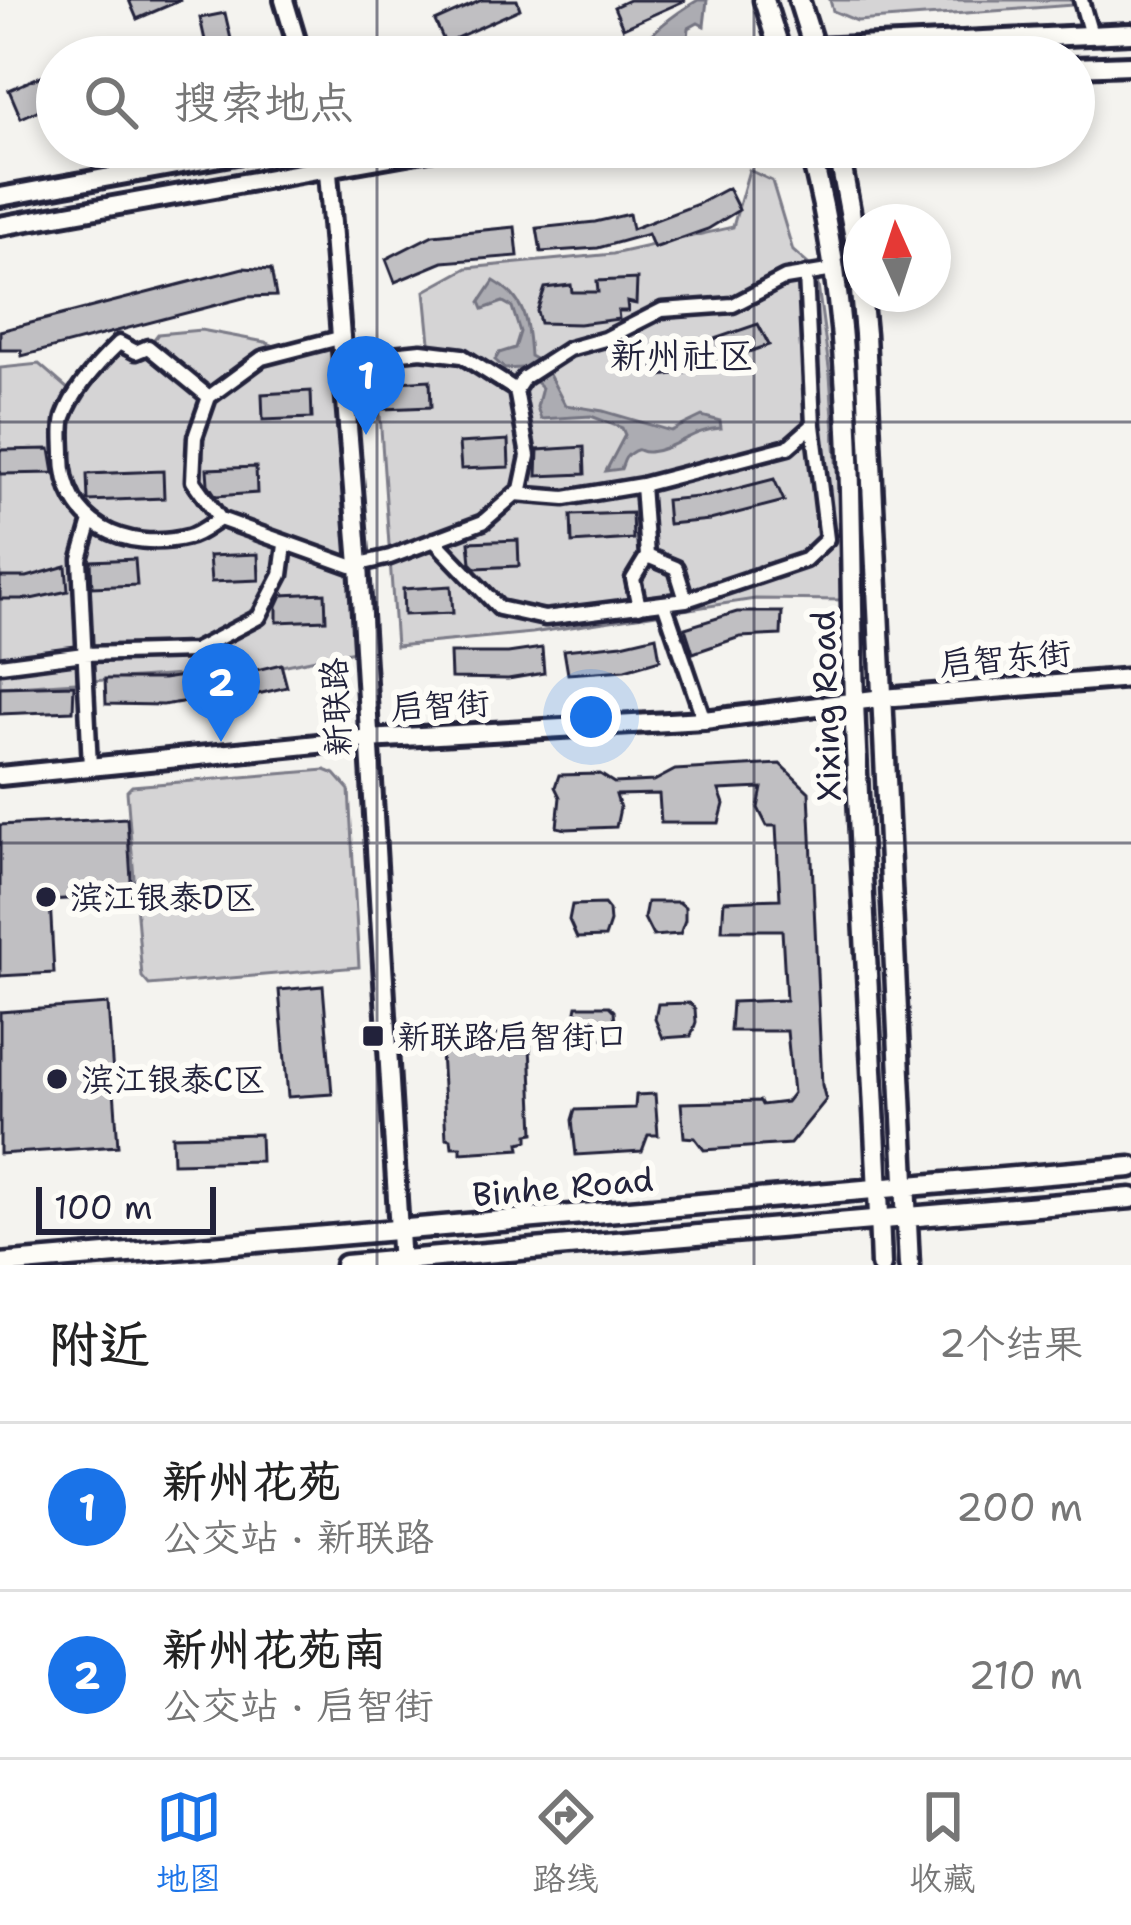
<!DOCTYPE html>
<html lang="zh">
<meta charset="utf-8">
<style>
:root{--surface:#fff;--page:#f2f2f2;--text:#222;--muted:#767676;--line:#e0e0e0;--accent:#1a73e8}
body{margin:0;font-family:"Shantell Sans","LXGW WenKai TC",sans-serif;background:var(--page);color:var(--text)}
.compass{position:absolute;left:843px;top:204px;width:108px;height:108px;border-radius:50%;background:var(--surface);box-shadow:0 6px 18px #0003;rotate:357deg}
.scale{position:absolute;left:36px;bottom:30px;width:180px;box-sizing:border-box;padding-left:12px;border:6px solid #22223b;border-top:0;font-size:33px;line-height:42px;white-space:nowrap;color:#22223b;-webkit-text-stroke:9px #fdfcf7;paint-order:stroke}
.you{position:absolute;left:591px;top:717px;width:42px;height:42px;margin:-30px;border:9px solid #fff;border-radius:50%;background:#1a73e8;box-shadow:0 0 0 18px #1a73e833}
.badge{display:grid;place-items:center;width:78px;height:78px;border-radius:50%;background:var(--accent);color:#fff;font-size:39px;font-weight:700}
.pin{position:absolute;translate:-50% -99px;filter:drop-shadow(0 3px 6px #0008)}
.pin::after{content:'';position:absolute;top:63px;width:42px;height:36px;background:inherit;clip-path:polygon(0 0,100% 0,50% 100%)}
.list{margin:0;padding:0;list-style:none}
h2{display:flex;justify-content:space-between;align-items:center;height:156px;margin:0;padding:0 48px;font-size:51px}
h2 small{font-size:39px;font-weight:400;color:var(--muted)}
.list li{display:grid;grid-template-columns:78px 1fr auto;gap:36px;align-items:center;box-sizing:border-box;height:168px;padding:0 48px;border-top:3px solid var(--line)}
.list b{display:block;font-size:45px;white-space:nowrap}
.list p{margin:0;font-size:39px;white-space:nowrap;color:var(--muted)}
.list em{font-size:39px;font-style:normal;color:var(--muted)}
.icon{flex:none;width:66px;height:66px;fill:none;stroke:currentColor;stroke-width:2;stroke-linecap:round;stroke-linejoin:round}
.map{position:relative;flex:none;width:1131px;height:1265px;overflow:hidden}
.search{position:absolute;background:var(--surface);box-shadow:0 6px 18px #0003;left:36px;right:36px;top:36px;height:132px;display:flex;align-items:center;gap:30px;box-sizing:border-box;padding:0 42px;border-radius:66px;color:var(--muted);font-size:45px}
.sheet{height:492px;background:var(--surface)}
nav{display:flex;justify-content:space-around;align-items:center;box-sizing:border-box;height:168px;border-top:3px solid var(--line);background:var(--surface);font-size:33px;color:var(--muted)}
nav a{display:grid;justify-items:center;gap:6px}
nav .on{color:var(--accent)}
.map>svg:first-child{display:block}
.green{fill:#d5d4d5;stroke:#7c7b88;stroke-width:3}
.water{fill:#acacb2;stroke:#757582;stroke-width:3}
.building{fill:#c0bfc2;stroke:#22223b;stroke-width:3}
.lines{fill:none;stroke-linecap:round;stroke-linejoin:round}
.minor-casing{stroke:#22223b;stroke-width:21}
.tertiary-casing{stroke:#22223b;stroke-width:26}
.secondary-casing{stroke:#22223b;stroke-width:27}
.minor{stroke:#fdfcf7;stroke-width:12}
.tertiary{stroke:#fdfcf7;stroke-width:16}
.secondary{stroke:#fdfcf7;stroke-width:18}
.grid{fill:none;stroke:#22223b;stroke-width:3;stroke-opacity:0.55}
.poi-dot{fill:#22223b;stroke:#fdfcf7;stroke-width:4.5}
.labels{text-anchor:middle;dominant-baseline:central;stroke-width:12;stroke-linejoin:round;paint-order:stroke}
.street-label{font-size:33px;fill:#22223b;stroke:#fdfcf7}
.poi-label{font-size:33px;fill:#22223b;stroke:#fdfcf7;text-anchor:start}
.neighbourhood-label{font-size:36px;fill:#22223b;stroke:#fdfcf7}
</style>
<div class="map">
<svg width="1131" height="1265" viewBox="0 0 1131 1265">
<rect width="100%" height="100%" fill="#f4f3ef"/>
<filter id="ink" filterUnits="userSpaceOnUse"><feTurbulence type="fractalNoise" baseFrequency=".00833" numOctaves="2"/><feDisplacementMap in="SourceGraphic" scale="24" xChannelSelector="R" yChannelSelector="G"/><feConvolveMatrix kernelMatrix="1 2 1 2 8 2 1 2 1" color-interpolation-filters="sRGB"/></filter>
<g filter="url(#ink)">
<path class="green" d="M830,0H1073L1074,5L857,21L833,11Z
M749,170L772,181L793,251L816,271L830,375L846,600L755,599L532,633L396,646L376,356L431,352L425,291L467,268L613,254L733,227Z
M201,330L265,342L288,352L336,341L354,651L215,680L197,674L0,687V368L39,364L76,396L119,343L148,347L158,334Z
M325,770L335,774L349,790L359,967L149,985L142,977L127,791L132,786Z"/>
<path class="water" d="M698,0H707L704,26L698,23L689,28L687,49L647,54L642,46C655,28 678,12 698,0Z
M494,281C525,298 528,322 530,356L543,363L565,405L603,411L671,431L702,416L720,421L721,428C693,429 676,449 649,452C637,453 641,446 631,453C624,457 624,462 621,469L606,471L625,435L622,428L591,416L541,419L537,407L542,388L521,368L505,369L495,360L499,353L515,348L520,332L512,307L503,302L483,309L480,302Z"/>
<path class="building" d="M129,0H181L137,19Z
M482,0H517L520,9L445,43L435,21Z
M629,0H686L623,28L614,7Z
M225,13L235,57H198L206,45L200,18Z
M48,73L57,102L21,118L9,90Z
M728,188L739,210L708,229L654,248L648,234L598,248L541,252L537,228L595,222L629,214L632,229L698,204Z
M515,227L518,256L443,262L395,282L386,259L433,235Z
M243,268L271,270L276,296L247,297L22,356L21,350H0V331Z
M637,279L636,304L627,302L628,311H618L619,319L579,324L540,323L537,311L545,288L571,285L572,292H598L597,281Z
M758,324L769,345L697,370L655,377L652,353L694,346Z
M430,380L431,407L383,409L381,383Z
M311,391L312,418L263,420L262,394Z
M508,440L509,467L461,469L459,443Z
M584,447L585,474L537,476L538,450Z
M50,449L54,473L0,474V450Z
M256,467L257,493L216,496L208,484L207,469Z
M163,471L164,498L88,501L87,474Z
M774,479L784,501L710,520L668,524L666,500L708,496Z
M632,513L633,539L572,543L571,515Z
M518,540L519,566L476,568L471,563L469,542Z
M258,554L259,580L211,582L209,556Z
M135,559L137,585L92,587L91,561Z
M66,566L68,591L31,599H0V577H27Z
M451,586L453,613L404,615L403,589Z
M325,593L326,620L277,622V606L282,595Z
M737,612H782L781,635L740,637L693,653L685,628Z
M656,636L660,660L625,670L568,674L564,650L622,644Z
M542,648L544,673L508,679L451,678L450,653H508Z
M281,664L287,687L221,703L215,680Z
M197,674L200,699L163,705L106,704L105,679H163Z
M74,685L73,711L0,714V687Z
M780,764L809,792L822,1085L826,1100L790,1144L704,1150L695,1138L684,1137L681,1103L760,1101L762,1105L786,1102L793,1093L787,1031H730L732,1002L786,1000L782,930H722L724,901L780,899L776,826H767L758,808L762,788L719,790L724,804L719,823H661L659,794L616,795L620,808L616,827L566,829L557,827L560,797L555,787L559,775L600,774L614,783L654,781L675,770Z
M127,818L132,895L50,900L54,973L0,976V825Z
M647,902H679L685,907V920L680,934L653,936L644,918Z
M604,904L609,910L610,922L605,937L577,938L569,920L572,905Z
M323,986L332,1094L288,1097L279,990Z
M690,1003L695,1009L696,1022L691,1036L663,1038L655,1019L658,1004Z
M108,1004L118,1146L0,1154V1012Z
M577,1006H609L614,1011L615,1024L610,1038L582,1040L574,1021Z
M509,1033L510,1038H523L524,1046H530L534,1133L528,1134V1141L519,1143L520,1149L461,1153V1147H452L451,1139L446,1138L441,1052L447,1051L446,1042H457V1037Z
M655,1094L658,1135H648L642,1151L576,1155L572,1120L575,1110L635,1108L636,1095Z
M260,1134L261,1161L173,1163L172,1136Z"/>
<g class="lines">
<g class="minor-casing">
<path id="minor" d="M1081,0L1091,35
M343,337L262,358L209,397L195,437L193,481L220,519L351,566L390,557L483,522L521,489L528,456L516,390L462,356L421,351L344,359
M516,390L524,378L569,349L605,339L662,310L733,305L785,278L834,270
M209,397L148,347L136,352L119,343C98,363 74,389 64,417C61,428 63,443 63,454C62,524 126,553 188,537C199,535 210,525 220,519
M515,494L565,498L642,485L788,447L813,425L806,274
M434,540L499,608L545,618L686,600L805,560L827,539L813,425
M647,556L676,568L686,600
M664,603L704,720
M639,607L633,579L647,556L642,485
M0,665L84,654L194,651L259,617L281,575L285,545
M90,767L80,559L91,521"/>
</g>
<g class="tertiary-casing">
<path id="tertiary" d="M284,0L301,57
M762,57L815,48L1131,33
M1074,67L1131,65
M326,147L359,565L401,1265
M0,197L275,147
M0,226L446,147
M0,776L367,739L704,720L883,698L1131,678"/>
</g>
<g class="secondary-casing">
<path id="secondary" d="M764,0L782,57
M799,0L817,57
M809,147C858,325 848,517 854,700C861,889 874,1077 881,1265
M838,147L857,249L865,334L909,1265
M0,1264L1131,1167
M345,1265L1131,1198"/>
</g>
<use href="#minor" class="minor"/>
<use href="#tertiary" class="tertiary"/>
<use href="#secondary" class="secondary"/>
</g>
</g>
<path class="grid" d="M377,0V57M754,0V57M377,147V1265M754,147V1265M0,422H1131M0,843H1131"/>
<g class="poi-dot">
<circle cx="46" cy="897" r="12"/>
<rect x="361" y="1024" width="24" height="24" rx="6"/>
<circle cx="57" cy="1079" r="12"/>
</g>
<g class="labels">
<g class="street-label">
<text transform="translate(1005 658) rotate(-5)">启智东街</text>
<text transform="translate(440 705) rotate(-3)">启智街</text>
<text transform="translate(826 706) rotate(-92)">Xixing Road</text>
<text transform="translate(336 707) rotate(-93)">新联路</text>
<text transform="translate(563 1187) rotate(-5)">Binhe Road</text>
</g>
<g class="poi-label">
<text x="70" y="897">滨江银泰D区</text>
<text x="397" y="1036">新联路启智街口</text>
<text x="81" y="1079">滨江银泰C区</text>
</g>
<g class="neighbourhood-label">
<text x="682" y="355">新州社区</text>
</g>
</g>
</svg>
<svg class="compass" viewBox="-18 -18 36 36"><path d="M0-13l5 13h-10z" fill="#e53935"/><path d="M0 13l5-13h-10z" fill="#767676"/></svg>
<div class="scale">100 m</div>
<div class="you"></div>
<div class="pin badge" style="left:366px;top:435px">1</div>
<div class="pin badge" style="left:221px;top:742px">2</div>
<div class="search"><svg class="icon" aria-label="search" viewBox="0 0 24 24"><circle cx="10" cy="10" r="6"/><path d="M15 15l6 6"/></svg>搜索地点</div>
</div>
<section class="sheet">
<h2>附近<small>2个结果</small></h2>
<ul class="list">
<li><span class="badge">1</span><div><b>新州花苑</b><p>公交站 · 新联路</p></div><em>200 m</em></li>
<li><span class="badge">2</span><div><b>新州花苑南</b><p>公交站 · 启智街</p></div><em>210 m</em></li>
</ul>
</section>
<nav>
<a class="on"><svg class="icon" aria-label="map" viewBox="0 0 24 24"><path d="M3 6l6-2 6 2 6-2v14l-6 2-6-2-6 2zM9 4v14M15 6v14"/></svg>地图</a>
<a><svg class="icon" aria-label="directions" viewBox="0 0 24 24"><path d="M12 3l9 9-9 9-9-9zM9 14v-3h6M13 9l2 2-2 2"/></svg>路线</a>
<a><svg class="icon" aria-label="saved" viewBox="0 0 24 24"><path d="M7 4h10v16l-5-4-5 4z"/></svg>收藏</a>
</nav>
